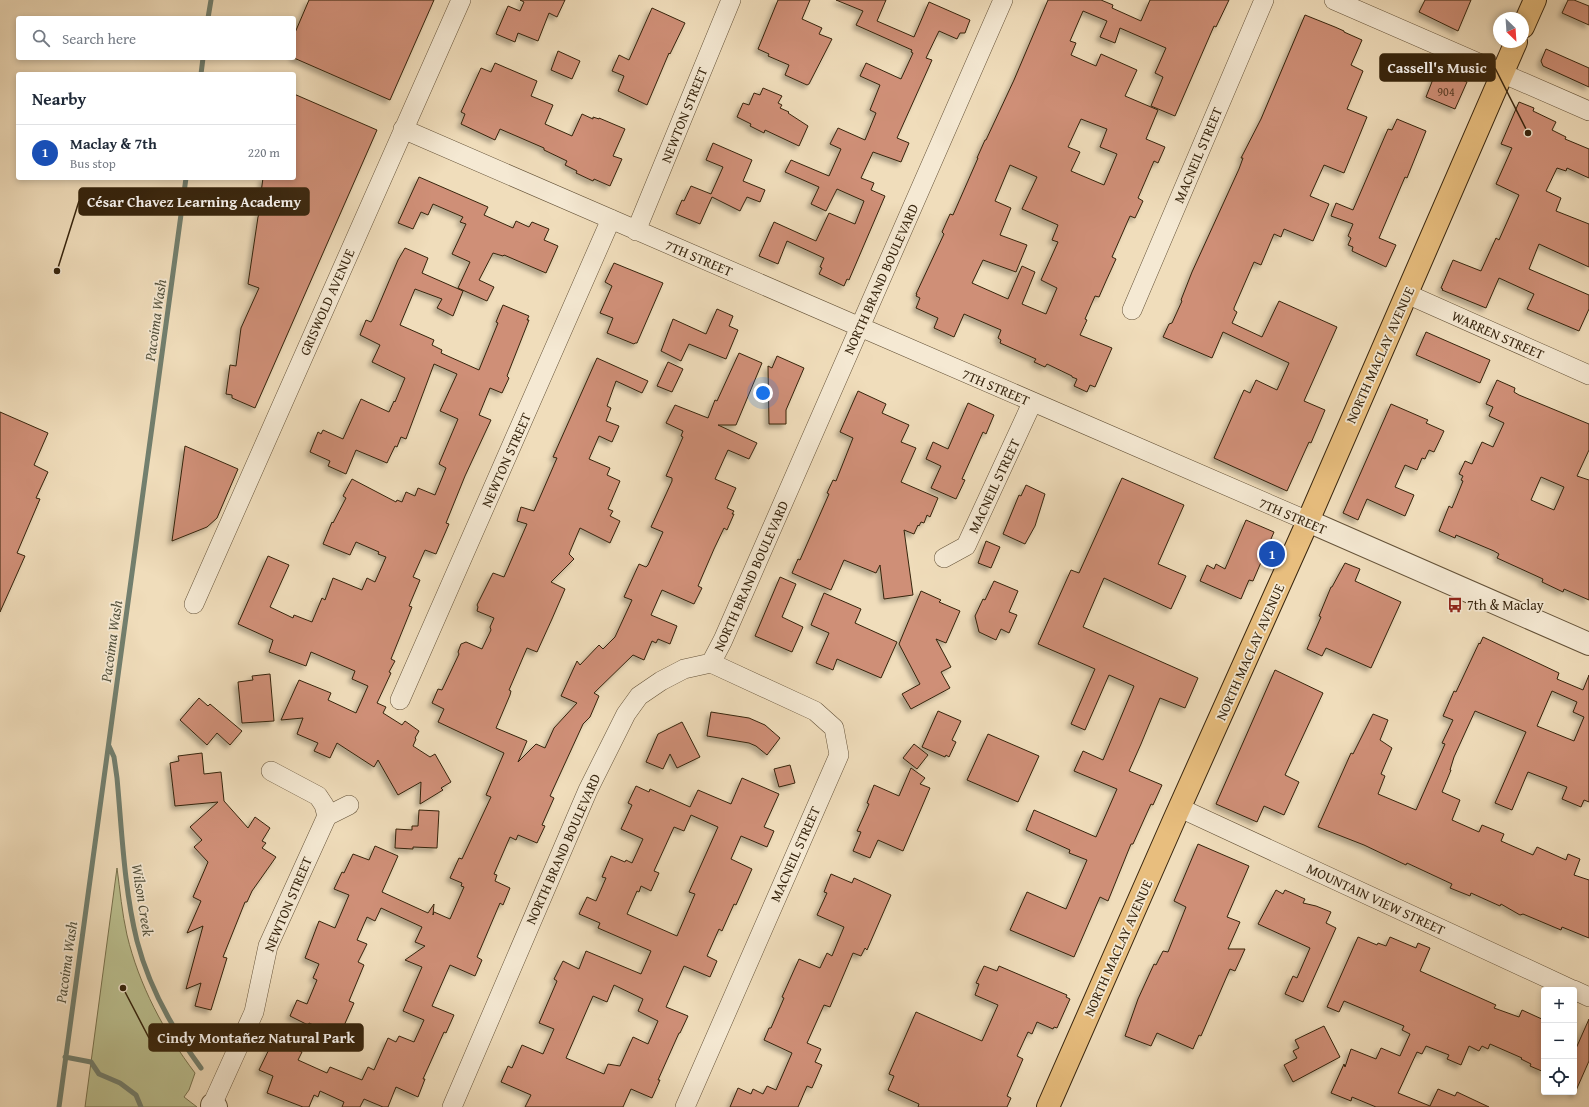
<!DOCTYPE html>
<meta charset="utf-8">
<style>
:root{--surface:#fff;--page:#f2f2f3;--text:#1f2937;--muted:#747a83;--line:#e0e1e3;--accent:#7c3aed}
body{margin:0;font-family:"Gentium Book Plus",serif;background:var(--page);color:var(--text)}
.controls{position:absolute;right:12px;bottom:12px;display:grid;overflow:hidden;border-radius:4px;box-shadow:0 2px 6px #0003}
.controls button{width:36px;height:36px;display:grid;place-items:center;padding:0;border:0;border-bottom:1px solid var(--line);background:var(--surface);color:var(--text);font:20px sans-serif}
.compass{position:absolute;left:1493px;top:12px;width:36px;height:36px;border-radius:50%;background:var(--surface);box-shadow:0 2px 6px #0003;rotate:155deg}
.you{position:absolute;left:763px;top:393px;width:14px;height:14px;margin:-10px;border:3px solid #fff;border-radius:50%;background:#1a73e8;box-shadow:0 0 0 6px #1a73e833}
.badge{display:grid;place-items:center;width:26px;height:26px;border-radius:50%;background:var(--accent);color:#fff;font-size:13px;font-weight:700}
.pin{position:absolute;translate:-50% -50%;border:2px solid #fff;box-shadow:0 1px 4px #0006}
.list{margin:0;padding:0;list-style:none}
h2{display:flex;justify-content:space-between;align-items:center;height:52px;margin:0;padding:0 16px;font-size:17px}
h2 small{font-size:13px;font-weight:400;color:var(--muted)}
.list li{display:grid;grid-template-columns:26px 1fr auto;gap:12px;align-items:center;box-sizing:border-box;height:56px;padding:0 16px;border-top:1px solid var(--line)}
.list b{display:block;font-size:15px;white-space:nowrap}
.list p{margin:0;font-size:13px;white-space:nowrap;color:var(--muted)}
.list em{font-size:13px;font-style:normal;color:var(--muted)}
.icon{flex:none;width:22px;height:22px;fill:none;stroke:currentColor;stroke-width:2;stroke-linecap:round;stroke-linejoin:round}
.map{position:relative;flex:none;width:1589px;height:1107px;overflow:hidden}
.search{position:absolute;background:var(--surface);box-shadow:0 2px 6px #0003;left:16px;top:16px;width:280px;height:44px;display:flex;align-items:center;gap:10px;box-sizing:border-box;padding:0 14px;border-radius:4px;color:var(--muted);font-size:15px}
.panel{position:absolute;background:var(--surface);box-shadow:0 2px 6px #0003;left:16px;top:72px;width:280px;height:108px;border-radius:4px}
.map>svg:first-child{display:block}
.green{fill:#bbc090;stroke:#78724e}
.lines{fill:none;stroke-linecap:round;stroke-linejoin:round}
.stream{stroke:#727f6e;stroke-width:5}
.building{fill:#cf8f77;stroke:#36240d;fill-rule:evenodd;filter:url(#shadow)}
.minor-casing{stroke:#645238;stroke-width:20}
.tertiary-casing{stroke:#645238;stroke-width:24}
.primary-casing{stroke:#36240d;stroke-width:24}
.minor{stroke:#f5e9d3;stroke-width:19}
.tertiary{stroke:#f5e9d3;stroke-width:22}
.primary{stroke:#e8be7e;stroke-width:22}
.labels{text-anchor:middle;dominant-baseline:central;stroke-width:3.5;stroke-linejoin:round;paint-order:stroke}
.number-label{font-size:12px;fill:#5c3f28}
.street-label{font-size:14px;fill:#36240d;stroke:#f5e9d3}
.poi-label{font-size:14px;fill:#36240d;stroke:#f5e9d3;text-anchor:start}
.water-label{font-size:15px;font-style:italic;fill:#54523d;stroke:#f5e9d3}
.leader{fill:none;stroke:#36240d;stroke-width:1.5}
.callout-dot{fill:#36240d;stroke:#f5e9d3;stroke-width:1.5}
.callout{fill:#36240d;stroke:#36240d;stroke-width:1.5}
.callout-label{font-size:15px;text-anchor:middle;font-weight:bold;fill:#fff}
</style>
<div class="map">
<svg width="1589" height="1107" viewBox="0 0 1589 1107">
<defs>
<filter id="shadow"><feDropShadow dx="-3.5" dy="3.5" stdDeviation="2" flood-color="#0004"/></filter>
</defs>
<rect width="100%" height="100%" fill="#f0ddbb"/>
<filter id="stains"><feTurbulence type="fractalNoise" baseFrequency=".005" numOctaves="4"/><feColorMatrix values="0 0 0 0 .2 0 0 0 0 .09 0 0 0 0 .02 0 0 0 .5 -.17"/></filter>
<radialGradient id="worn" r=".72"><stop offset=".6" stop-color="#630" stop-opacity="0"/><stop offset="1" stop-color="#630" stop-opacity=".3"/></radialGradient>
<path class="green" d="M117,868C120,890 122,913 127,935C139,985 164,1032 195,1073L189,1090L184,1097L197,1107H85Z"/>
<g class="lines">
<path class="stream" d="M208,18L211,0
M201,74L203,58
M109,746L114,757L117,778C122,832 124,888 137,941C149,987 173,1030 201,1068
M65,1057L91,1062L99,1074L120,1083L136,1095L141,1107
M59,1107L186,178"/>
</g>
<path class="building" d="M309,0H434L390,100L294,58V35Z
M520,0H565L557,17L549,13L538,41L518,33L515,42L496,34L508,6L520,11L524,2Z
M778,0H810L802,19L822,28L819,34L832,39L809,84L807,85L785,75L789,65L768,56L769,54L758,49Z
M836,0H886L877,21L914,37L929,2L970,20L965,33H960L957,39L939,31L926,58L932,60L897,138L909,143L901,162L873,152L861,178L874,183L871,190L885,196L849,280L847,279L844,286L819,274L822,268L820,267L824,258L787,241L778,264L759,256L774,222L816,241L829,213L855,224L864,201L837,189L826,211L811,204L819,187L785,172L791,160L829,176L841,149L830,144L838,128L865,140L876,113L870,110L880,85L860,76L866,63L901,79L913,53L911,52L912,50L856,25L863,11Z
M1048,0H1101L1113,5L1112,8L1141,21L1150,0H1229L1216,27L1214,26L1175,116L1151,106L1163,77L1155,73L1166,48L1120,28L1115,43L1100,37L1107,21L1083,11L1070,41L1076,43L1071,55L1096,66L1101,54L1137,70L1125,96L1158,110L1146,139L1165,147L1158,163L1154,161L1138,198L1143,201L1135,218L1130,216L1112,257L1116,259L1106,281L1099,297L1095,296L1085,319L1087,320L1080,335L1112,348L1095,387L1090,385L1087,392L1074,386L1077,379L1072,377V376L1047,364L1045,367L1034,362L1036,359L1000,343L1001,340L998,338L1001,330L964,314L954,337L934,328L938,318L916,308L920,298L916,296L917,294H916L944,234L942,232L950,214L953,215L978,158H977L985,140H986L1014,80ZM1081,119L1107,129L1100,147L1117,154L1104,185L1071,171L1080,152L1068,147ZM1010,165L1037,177L1022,209L1058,225L1052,240L1058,242L1041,280L1057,288L1046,314L1022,304L1035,272L1022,266L1008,299L972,283L983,260L1016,272L1027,245L1000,235L1011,208L995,201Z
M1425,0H1471L1458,31L1419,12Z
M1568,0H1574L1589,6V25L1562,13Z
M652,8L685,23L670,54L669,53L647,105L618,91L624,76L612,71L619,55L629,60Z
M1305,15L1335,27L1344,31V32L1362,40L1351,65L1363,71L1347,109L1367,117L1344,173L1324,165L1310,196L1329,204L1313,241L1284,229L1281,237L1274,234L1261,265L1254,262L1234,308V310L1237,312L1232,323L1262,337L1279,301L1337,327L1304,401L1325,410L1311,443L1309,442L1287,491L1214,458L1244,390L1250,393L1256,380L1277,390L1289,363L1223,332L1212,358L1163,337L1169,324L1172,323L1182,301L1181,300L1192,272L1239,169L1243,158H1241L1261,119Z
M1546,49L1589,68V87L1543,66L1541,61Z
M558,51L580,61L572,79L551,70Z
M495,63L537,81L531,96L553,105L545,124L572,136L582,114L593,119V117L599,119V118L625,129L613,156L622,159L610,186L594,179L593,181L576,173L577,171L565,165L567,161L544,150V148L500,129L495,140L461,124L465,114L461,112L481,68L491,72Z
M1437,69L1467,82L1455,109L1426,97Z
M763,88L782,96L778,103L782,105L780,108L789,112L788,113L808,126L799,146L765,130L764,133L750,126L751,124L737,117L743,103L749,105L754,93L760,95Z
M294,94L377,130L255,408L232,398V395L226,394L230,365L236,366L241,328L259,288L248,284L258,217L264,202L260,200L263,178H294Z
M1519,102L1534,108L1533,111L1556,122L1552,130L1566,137L1565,139L1589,149V178L1567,168L1566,171L1557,168L1546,191L1561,198L1556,211L1589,224V267L1539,244L1529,269L1589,295V309L1579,331L1527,309L1534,294L1499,278L1486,308L1442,290L1443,289L1441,288L1453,260L1481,271L1496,238L1499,240L1519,195L1496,184L1512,148L1501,144Z
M1397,119L1426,131L1407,178L1405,177L1379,238L1396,245L1386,267L1352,251L1353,247L1348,245L1351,238L1348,236L1353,224L1331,216L1336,203L1353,210L1388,129L1392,130Z
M713,143L752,160L743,181L765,190L760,202L747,197L740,211L712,197L700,224L676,214L682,200L684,201L691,186L711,194L723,167L706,160Z
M419,177L488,207L484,215L513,228L516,221L529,227L532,222L549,229L544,240L558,246L546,273L504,255L503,256L493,253L479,280L494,287L487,301L458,288L470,262L452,254L466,224L460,222L463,217L433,204L428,215L421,212L413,229L398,223Z
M405,248L428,258L422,273L463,291L453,316L437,308L442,299L415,289L400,325L434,340L432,345L442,350L441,353L479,370L498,323L496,322L503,305L529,316L527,320H529L507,376L509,378L502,393L490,388L479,415L491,420L465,476L446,523L449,524L436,554L425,550L413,577L420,580L409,606L412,607L391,659L395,661L389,672L391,673L377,703L386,707L383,713L402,725L405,721L419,731L415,738L416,739L413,746L430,757L435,754L451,782L441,788L443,790L420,804L421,782L398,795L378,760L374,767L337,743L330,758L314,751L318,743L297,734L303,718L281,720L299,680L331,693L328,700L356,713L368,686L352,679L355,671L311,652L306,666L269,652L273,640L238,624L268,556L289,565L270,607L293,618L294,615L312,622L322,598L325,600L333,578L362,590L367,578L375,582L386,557L378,554L379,552L356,542L350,555L323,544L332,522L333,523L346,498L343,496L352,479L396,502L397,500L402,502L406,492L415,496L418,488L435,495L446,468L439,464L458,419L440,411L457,374L434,364L406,439L401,437L397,447L395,446L387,463L356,450L346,474L328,466L330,461L310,452L318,432L321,434L323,430L343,439L361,399L389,412L394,401L395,402L405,378L372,362L380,345L360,335L366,320L371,322L373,319L398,260Z
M614,263L663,283L637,343H635L634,344L607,333L613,318L600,313L612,286L605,282Z
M717,309L733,316L729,326L738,330L726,359L689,344L681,361L661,351L673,319L706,334Z
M1426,332L1490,360L1480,383L1416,355Z
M739,353L762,363L736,425H718L757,443L749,459L728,450L715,479L736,488L727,508L734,511L732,514H734L727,530L724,528L714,549L698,586L702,588L694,604L662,590L651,615L677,626L670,644L658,639L656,643L652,641L644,660L633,655L594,693L599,696L590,717L583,724L550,796L554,798L542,825L545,826L537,843L518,835L516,840L510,837L494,874L497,875L495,881L510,888L503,905L500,903L477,957L482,960L475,976L450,965L432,1006L454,1015L446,1033L444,1032L423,1079H425L418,1097L396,1087L388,1107H383L364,1099L360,1107H342L344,1102L320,1091L318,1097L314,1095L309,1107H303L267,1093L273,1076L259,1070L274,1039L302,1052L298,1060L327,1073L330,1067L362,1080L368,1067L374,1070L388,1038L396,1042L399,1036L414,1042L424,1020L403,1011L422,967L405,960L425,946L415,942L422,927L381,908L375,921L367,917L357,940L367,944L358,962L364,965L349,1001L354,1003L339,1037L309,1023L308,1025L290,1016L297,1000L307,1004L317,980L313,978L319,964L305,958L319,921L335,928L349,895L334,889L342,872L344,873L353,854L369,860L375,846L398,856L382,892L428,913L434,904L433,915L434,912L450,919L464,887L461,886L462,883L450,878L459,858L462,859L491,797L486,795L504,753L438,722L444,709L432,703L438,689L442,690L459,654L458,652L461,644L466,642L482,649L491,630L490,627L494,618L477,611L478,607L477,605L493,573L504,577L527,524L517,521L521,507L534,511L557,458L553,457L597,358L648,381L642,393L616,381L607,406L611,408L606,421L619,426L612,442L599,436L589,459L610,468L607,475L620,481L608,509L613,511L610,516L620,521L610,543L580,528L569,554L574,559L551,582L565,589L552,619L537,652L527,648L509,690L511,691L510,695L496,728L527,741L518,762L536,744L545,748L554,728L577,703L561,696L577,661L580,665L599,645L603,649L615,637L632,600L624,597L639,564L646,567L648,565L663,532L651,527L672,481V478L666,476L683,437L681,436L683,431L666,423L675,405L708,418L715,400L717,401Z
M777,356L804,368L786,410V424H769L768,366L772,368Z
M668,362L683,369L672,392L657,386Z
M1497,380L1515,388L1514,392L1519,395L1589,424V450L1577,476L1589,480V600L1564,589L1563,592L1542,582L1543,579L1497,558L1499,554L1494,551L1456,535L1455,538L1439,531L1449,506L1452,508L1463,481L1461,480L1463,476L1459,474L1465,461L1472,464L1482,442L1493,447L1504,423L1489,416L1493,407L1486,404ZM1541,477L1564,487L1554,510L1531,500Z
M858,391L886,404L882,413L909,425L901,442L916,448L901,482L938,498L930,517L927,515L924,523L921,522L919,526L918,525L914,534L904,530L913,595L884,599L880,565L876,573L844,560L831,590L792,573L798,559L800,560L829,494L827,493L833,480L836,481L853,438L840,432Z
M968,403L994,415L986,434L983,432L962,479L965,480L956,499L931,488L941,466L926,459L933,442L948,449Z
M1391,404L1428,420L1426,423L1444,431L1434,452L1429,450L1425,459L1422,458L1417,470L1405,465L1395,487L1414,495L1405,516L1367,499L1358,520L1343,513Z
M0,412L48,433L34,465L48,472L36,498L40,499L17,553L25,556L0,612Z
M185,446L238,469L217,518L207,527L172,541Z
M1122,478L1184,505L1158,564L1186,576L1171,609L1104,578L1083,627L1198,678L1185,708L1160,698L1141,744L1129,771L1162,785L1153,805L1151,804L1133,844H1131L1108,901L1100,897L1074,957L1010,930L1027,892L1066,909L1087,860L1069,853L1070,850L1026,830L1034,810L1096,837L1117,789L1074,771L1083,751L1103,760L1134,686L1109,675L1085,730L1071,724L1095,669L1038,644L1071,570L1079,573Z
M1026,485L1045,494L1035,526L1025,544L1003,534L1019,495L1021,496Z
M1246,520L1274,532L1253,581L1249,580L1241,599L1200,581L1207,565L1214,569L1216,564L1225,569Z
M986,541L1000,547L991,568L978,563Z
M1345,563L1360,569L1355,581L1401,602L1371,668L1326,648L1322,656L1307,649L1321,617L1319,616L1331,587H1332Z
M780,577L796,584L782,617L803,627L792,652L755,636Z
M994,581L1018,591L1009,612L1017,615L1009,633L1001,629L996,640L979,632L975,616L983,599L985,600Z
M921,591L941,600L939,602L960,611L946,643L936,639L951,667L941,672L950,688L911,709L902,694L920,684L899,644Z
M824,593L861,609L855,623L897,642L881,678L837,659L833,670L816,663L829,633L811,625Z
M1483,637L1559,673L1557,679L1583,690L1589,675V802L1584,800L1581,807L1562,799L1567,787L1528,772L1512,810L1495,803L1526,732L1475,711L1454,757L1450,770H1451L1442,792L1460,800L1452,820L1479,832L1482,825L1504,834L1501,841L1533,855L1537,847L1566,860L1568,854L1580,859L1574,875L1589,880V938L1562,927L1561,930L1523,914L1520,915L1501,904L1500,906L1471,893L1470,896L1450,888L1452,884L1407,863L1406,865L1364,845L1318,827L1351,753L1353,754L1373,714L1388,720L1380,740L1392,748L1381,774L1385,776L1378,794L1416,810L1445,744L1442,743L1453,720L1443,716L1454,691L1456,692L1479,643L1480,644ZM1552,691L1577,702L1573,712L1584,717L1574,741L1537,726Z
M1275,670L1323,693L1285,775L1299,782L1284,815L1264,806L1257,822L1216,804Z
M270,674L274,721L242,723L238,682L253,680L252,676Z
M199,698L208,706L210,704L242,731L230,745L217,733L207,745L180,720Z
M938,711L961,721L952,740L956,742L949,757L946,755L945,757L922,747Z
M711,712L749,718L765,725L780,738L767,755L756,746L749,743L707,736Z
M682,722L700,757L677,768L670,754L663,769L646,762L658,734Z
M988,734L1039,756L1018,802L967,780Z
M914,744L928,755L917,769L903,758Z
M202,753L204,774L221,772L224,801L248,828L255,817L270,828L262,841L266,843L262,848L276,857L252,891L247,902H245L223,957L227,958L211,1010L195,1006L201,983L186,989L203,926L187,933L201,901L193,897L208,862L194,847L202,840L190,827L218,802L175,806L170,763L179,761L178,756Z
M790,765L795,783L779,787L774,769Z
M911,768L925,778L920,784L930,788L903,851L878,840L870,858L853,851L861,832L857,831L869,804L867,803L874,785L899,796Z
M742,778L779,794L764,827L774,831L767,847L741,836L731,859L752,869L736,905L734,904L722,931L719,929L707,956L717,961L710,977L684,966L666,1007L688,1016L680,1033H679L658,1080H660L652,1098L631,1089L623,1107H525L531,1095L501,1082L508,1066L512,1068L522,1045L543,1054L554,1029L539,1023L557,981L554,979L563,961L579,969L586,951L641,974L651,951L598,928L600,923L579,914L587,897L596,901L606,878L602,877L611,856L625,862L626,860L632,863L643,839L621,829L632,805L628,803L636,786L649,792L650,789L690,807L698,790L731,804ZM691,815L718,827L689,892L695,894L677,936L627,914L637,891L639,892L641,886L651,891L659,873L654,871L674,827L684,831ZM614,985L643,999L638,1011L658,1021L648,1044L633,1037L620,1066L608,1064L604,1074L566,1058L593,996L607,1002Z
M419,810L439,811L437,848L413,847V849L395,848L396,829L412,830V826H418Z
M1198,844L1249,866L1227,917L1240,922L1228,949H1245L1235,971L1230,969L1201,1036L1199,1035L1193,1049L1157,1033L1151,1046L1125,1036L1138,999L1154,964L1156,965L1163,951L1168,952L1186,907L1174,901Z
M831,874L852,883L854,878L891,895L867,950L865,948L861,956L853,953L830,1007L824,1005L807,1043L821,1049L815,1062L822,1065L812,1088L807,1086L798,1107H730L738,1088L751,1094L753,1089L763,1094L767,1086L776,1090L792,1053L764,1040L769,1028H771L784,998L782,997L799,959L820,968L827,953L832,956L844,927L817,915L827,893L824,892Z
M1276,890L1283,894L1285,890L1305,899L1303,903L1316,906L1331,912L1326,923L1336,928L1303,1002L1285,994L1293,976L1297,978L1310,948L1258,924Z
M1358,937L1377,945L1378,943L1386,946L1390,937L1416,948L1418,943L1430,948L1420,971L1496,1005L1494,1008L1519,1017L1522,1010L1544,1020V1072L1530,1066L1531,1064L1521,1059L1522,1058L1490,1044L1488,1049L1482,1046L1479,1051L1469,1046L1461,1065L1447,1059L1449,1055L1426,1046L1422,1054L1417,1052L1398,1093L1430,1106L1438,1089L1455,1096L1457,1092L1489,1107H1376L1352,1097L1351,1101L1331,1093L1344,1064L1345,1067L1351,1049L1376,1059L1381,1048L1400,1056L1410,1034L1402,1030L1404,1026L1344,1001L1339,1012L1327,1007Z
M984,966L997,971L999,966L1067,995L1066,997L1070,999L1057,1028L1054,1027L1053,1029L1037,1022L1032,1034L1028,1032L1017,1056L1023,1059L1007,1096L1011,1098L1007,1107H918L919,1104L888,1090L894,1076L889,1074L916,1012L982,1041L998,1005L975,995L979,984L976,983Z
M1589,1019V1061L1574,1095V1053Z
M1324,1026L1340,1057L1293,1082L1284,1065L1297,1058L1293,1051L1299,1048L1295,1040Z"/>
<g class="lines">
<g class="minor-casing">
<path id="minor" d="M1334,0L1589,111
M403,129L1308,521
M636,231L731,0
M1407,294L1589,375
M1132,310L1264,0
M944,558L966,546L1032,403
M194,604L461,0
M400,700L611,219
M271,771L318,796L324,805L327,816
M1180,808L1573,990
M327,816L349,805
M1574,990L1589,997
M212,1105L254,1012L268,946L327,816
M452,1107L588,790L626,714L639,696L661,681L684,669L711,663L723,640L1003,0
M685,1107L839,755L834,728L815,711L711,663"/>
</g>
<g class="tertiary-casing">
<path id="tertiary" d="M1308,521L1589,644
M212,1105L216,1107"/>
</g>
<g class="primary-casing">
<path id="primary" d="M1523,27L1535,0
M1048,1107L1174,820L1308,521L1516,42"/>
</g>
<use href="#minor" class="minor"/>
<use href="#tertiary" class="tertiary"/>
<use href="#primary" class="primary"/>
</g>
<defs>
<g id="bus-bare" transform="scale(1.2)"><path d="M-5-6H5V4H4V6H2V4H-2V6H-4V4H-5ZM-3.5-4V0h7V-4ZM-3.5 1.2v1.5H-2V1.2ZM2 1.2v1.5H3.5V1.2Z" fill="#8f2418" stroke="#f5e9d3" stroke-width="2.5" paint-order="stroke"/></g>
</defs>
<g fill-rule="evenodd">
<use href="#bus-bare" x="1455" y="605"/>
</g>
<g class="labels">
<g class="number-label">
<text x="1446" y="91">904</text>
</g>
<g class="street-label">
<text transform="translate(684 115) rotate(-68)">NEWTON STREET</text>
<text transform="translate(1198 155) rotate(-67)">MACNEIL STREET</text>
<text transform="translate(699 258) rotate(23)">7TH STREET</text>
<text transform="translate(881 279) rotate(-66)">NORTH BRAND BOULEVARD</text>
<text transform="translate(327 302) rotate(-66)">GRISWOLD AVENUE</text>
<text transform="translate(1498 335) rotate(24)">WARREN STREET</text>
<text transform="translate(1380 355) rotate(-66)">NORTH MACLAY AVENUE</text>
<text transform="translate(996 387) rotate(23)">7TH STREET</text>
<text transform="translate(506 460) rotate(-66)">NEWTON STREET</text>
<text transform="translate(994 486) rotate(-65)">MACNEIL STREET</text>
<text transform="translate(1293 516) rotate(23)">7TH STREET</text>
<text transform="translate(751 576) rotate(-66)">NORTH BRAND BOULEVARD</text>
<text transform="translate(1250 652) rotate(-66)">NORTH MACLAY AVENUE</text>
<text transform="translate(563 849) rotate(-66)">NORTH BRAND BOULEVARD</text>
<text transform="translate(795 854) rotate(-66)">MACNEIL STREET</text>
<text transform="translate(1376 899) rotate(25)">MOUNTAIN VIEW STREET</text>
<text transform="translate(288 904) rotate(-67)">NEWTON STREET</text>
<text transform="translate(1118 948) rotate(-66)">NORTH MACLAY AVENUE</text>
</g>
<g class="poi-label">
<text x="1467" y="605">7th &amp; Maclay</text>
</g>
<g class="water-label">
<text transform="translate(155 320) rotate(-82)">Pacoima Wash</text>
<text transform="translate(111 641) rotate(-82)">Pacoima Wash</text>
<text transform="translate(143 900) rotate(81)">Wilson Creek</text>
<text transform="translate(66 962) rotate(-82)">Pacoima Wash</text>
</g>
</g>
<path class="leader" d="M1528 133L1495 68M57 271L79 201M123 988L149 1038"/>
<g class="callout-dot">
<circle cx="1528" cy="133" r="4"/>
<circle cx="57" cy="271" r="4"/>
<circle cx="123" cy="988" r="4"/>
</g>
<g class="callout">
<rect x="1380" y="54" width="115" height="27" rx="4"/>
<rect x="79" y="188" width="230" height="27" rx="4"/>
<rect x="149" y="1024" width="214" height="27" rx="4"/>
</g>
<g class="callout-label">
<text x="1437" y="73">Cassell's Music</text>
<text x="194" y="207">César Chavez Learning Academy</text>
<text x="256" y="1043">Cindy Montañez Natural Park</text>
</g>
<rect width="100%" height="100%" filter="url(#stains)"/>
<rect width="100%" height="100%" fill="url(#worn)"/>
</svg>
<div class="controls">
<button>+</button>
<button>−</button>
<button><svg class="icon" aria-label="locate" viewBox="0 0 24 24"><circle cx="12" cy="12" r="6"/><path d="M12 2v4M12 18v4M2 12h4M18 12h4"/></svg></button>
</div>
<svg class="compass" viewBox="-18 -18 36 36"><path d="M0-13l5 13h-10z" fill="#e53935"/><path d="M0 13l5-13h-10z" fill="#747a83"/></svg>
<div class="you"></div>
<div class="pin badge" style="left:1272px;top:554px;background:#1a4fb4">1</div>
<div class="search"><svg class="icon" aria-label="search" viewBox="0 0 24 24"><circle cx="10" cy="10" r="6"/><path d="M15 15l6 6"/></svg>Search here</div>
<section class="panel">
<h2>Nearby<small></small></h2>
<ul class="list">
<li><span class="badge" style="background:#1a4fb4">1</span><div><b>Maclay &amp; 7th</b><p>Bus stop</p></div><em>220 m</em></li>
</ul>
</section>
</div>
